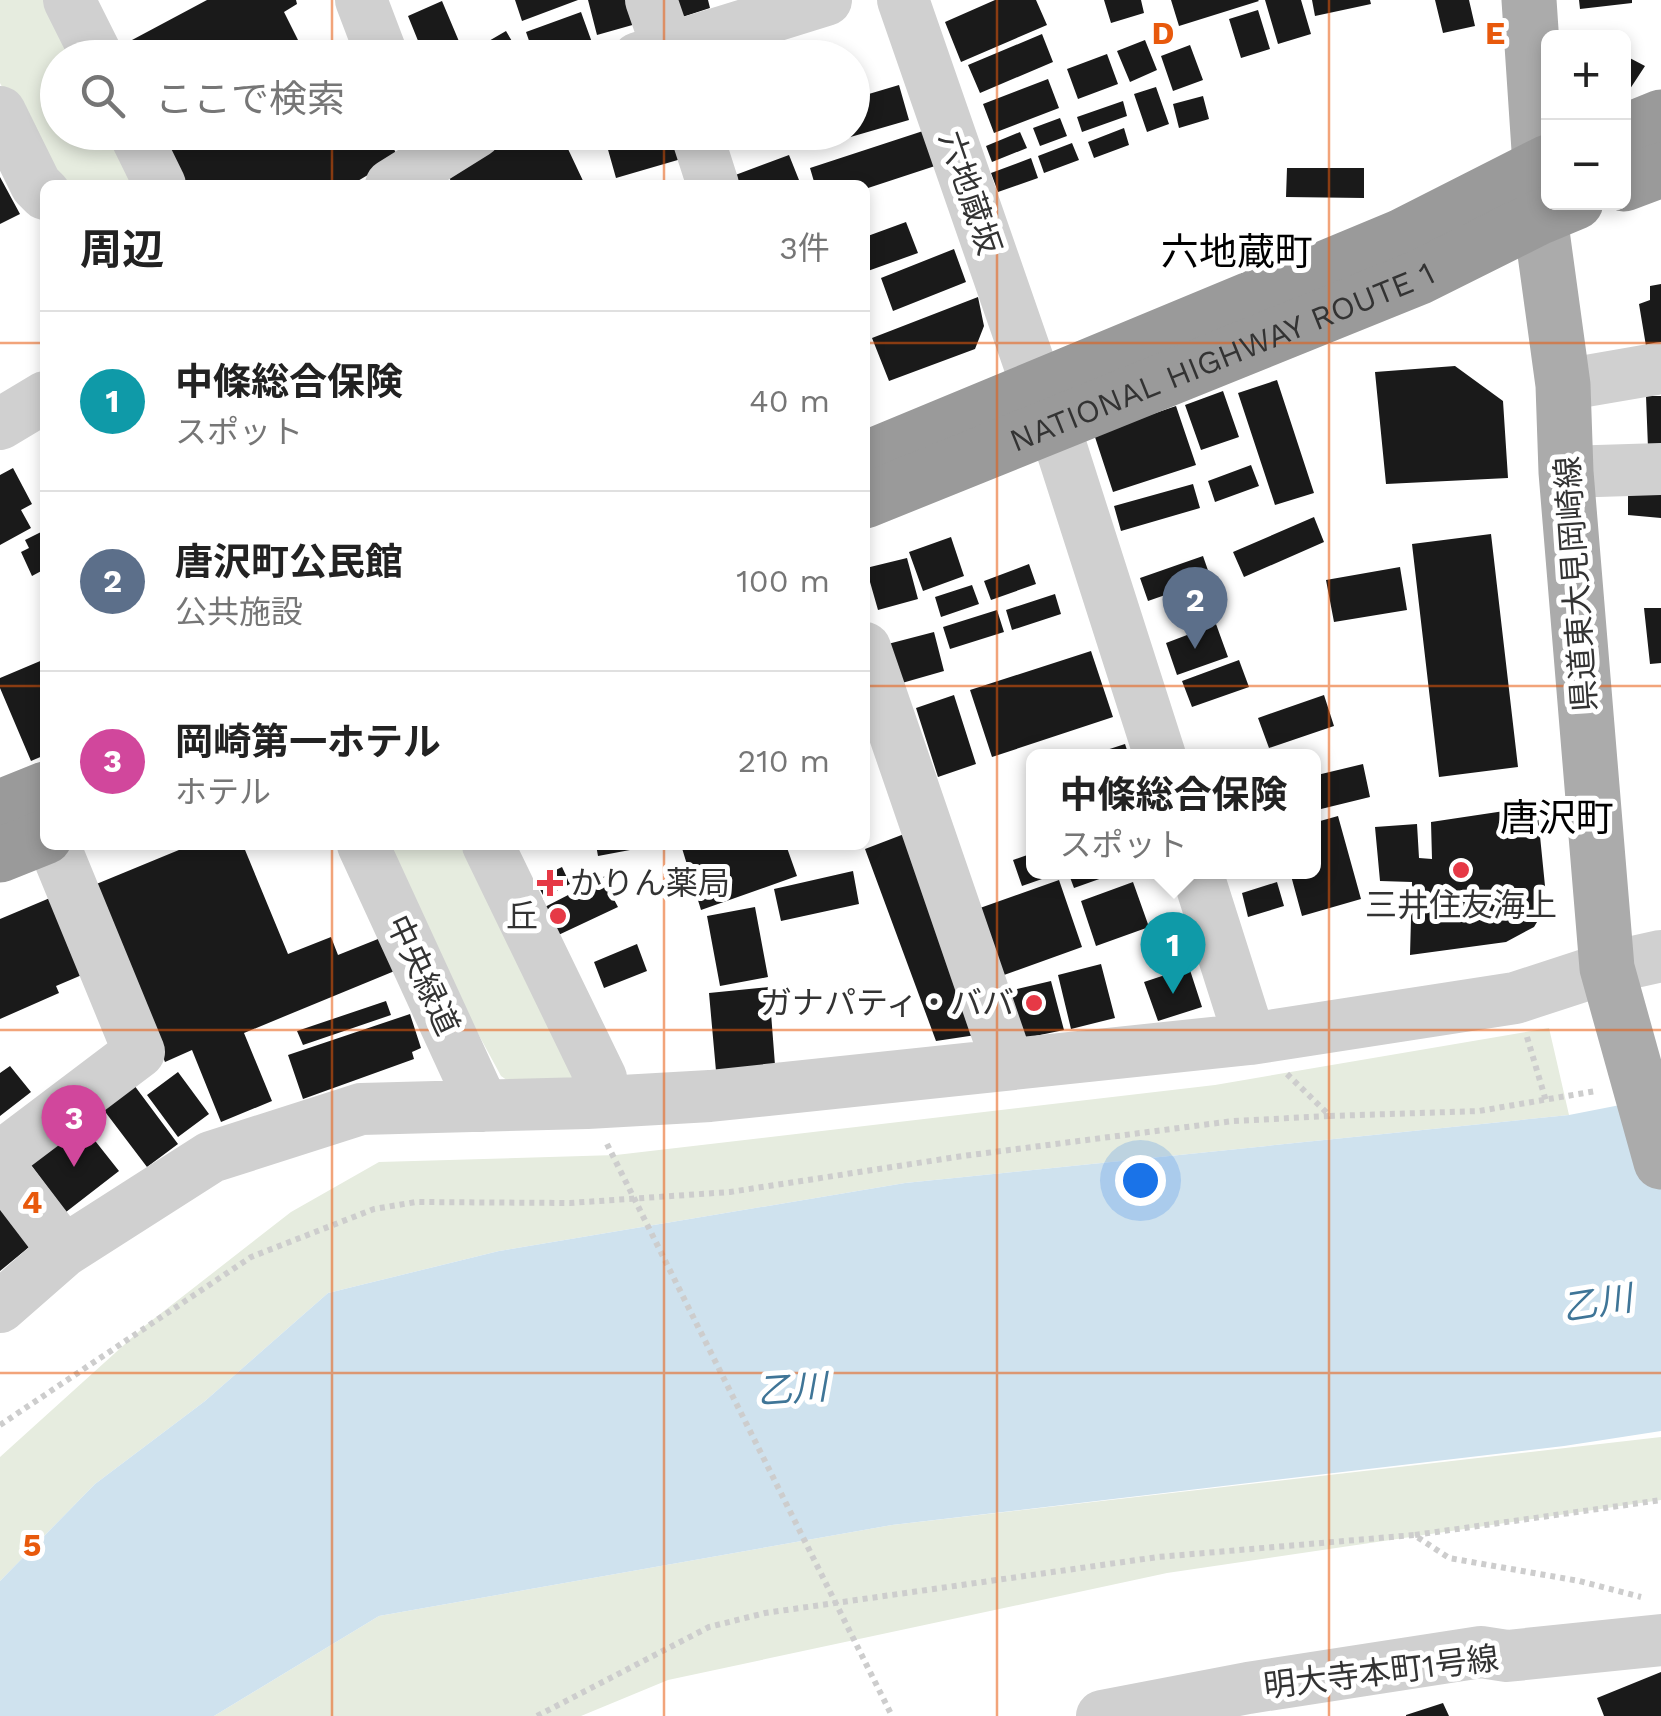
<!DOCTYPE html>
<html lang="ja">
<meta charset="utf-8">
<style>
:root{--surface:#fff;--page:#f6f6f6;--text:#222;--muted:#767676;--line:#e0e0e0;--accent:#b45309}
body{margin:0;font-family:"Work Sans","Noto Sans JP",sans-serif;background:var(--page);color:var(--text)}
.controls{position:absolute;right:30px;top:30px;display:grid;overflow:hidden;border-radius:15px;box-shadow:0 5px 15px #0003}
.controls button{width:90px;height:90px;display:grid;place-items:center;padding:0;border:0;border-bottom:2px solid var(--line);background:var(--surface);color:var(--text);font:50px sans-serif}
.you{position:absolute;left:1140px;top:1180px;width:35px;height:35px;margin:-25px;border:8px solid #fff;border-radius:50%;background:#1a73e8;box-shadow:0 0 0 15px #1a73e833}
.badge{display:grid;place-items:center;width:65px;height:65px;border-radius:50%;background:var(--accent);color:#fff;font-size:32px;font-weight:700}
.pin{position:absolute;translate:-50% -82px;filter:drop-shadow(0 2px 5px #0008)}
.pin::after{content:'';position:absolute;top:52px;width:35px;height:30px;background:inherit;clip-path:polygon(0 0,100% 0,50% 100%)}
.popup{position:absolute;left:1026px;top:749px;width:295px;height:130px;box-sizing:border-box;display:grid;place-content:center;border-radius:15px;background:var(--surface);filter:drop-shadow(0 2px 8px #0005);font-size:32px;white-space:nowrap;color:var(--muted)}
.popup b{font-size:38px;color:var(--text)}
.popup::after{content:'';position:absolute;left:50%;top:100%;margin-left:-20px;border:20px solid transparent;border-top-color:var(--surface)}
.list{margin:0;padding:0;list-style:none}
h2{display:flex;justify-content:space-between;align-items:center;height:130px;margin:0;padding:0 40px;font-size:42px}
h2 small{font-size:32px;font-weight:400;color:var(--muted)}
.list li{display:grid;grid-template-columns:65px 1fr auto;gap:30px;align-items:center;box-sizing:border-box;height:180px;padding:0 40px;border-top:2px solid var(--line)}
.list b{display:block;font-size:38px;white-space:nowrap}
.list p{margin:0;font-size:32px;white-space:nowrap;color:var(--muted)}
.list em{font-size:32px;font-style:normal;color:var(--muted)}
.icon{flex:none;width:55px;height:55px;fill:none;stroke:currentColor;stroke-width:2;stroke-linecap:round;stroke-linejoin:round}
.map{position:relative;flex:none;width:1661px;height:1716px;overflow:hidden}
.search{position:absolute;background:var(--surface);box-shadow:0 5px 15px #0003;left:40px;top:40px;width:830px;height:110px;display:flex;align-items:center;gap:25px;box-sizing:border-box;padding:0 35px;border-radius:55px;color:var(--muted);font-size:38px}
.panel{position:absolute;background:var(--surface);box-shadow:0 5px 15px #0003;left:40px;top:180px;width:830px;height:670px;border-radius:15px}
.map>svg:first-child{display:block}
.green{fill:#e6ecdf}
.water{fill:#cfe2ee}
.building{fill:#1a1a1a}
.lines{fill:none;stroke-linecap:round;stroke-linejoin:round}
.path{stroke:#cdcdcd;stroke-width:6;stroke-dasharray:5 5;stroke-linecap:butt}
.minor{stroke:#d0d0d0;stroke-width:52}
.major{stroke:#ababab;stroke-width:55}
.highway{stroke:#9a9a9a;stroke-width:55}
.grid{fill:none;stroke:#e8590c;stroke-width:2.5;stroke-opacity:0.55}
.poi-dot{fill:#e63946;stroke:#fff;stroke-width:4}
.labels{text-anchor:middle;dominant-baseline:central;stroke-width:10;stroke-linejoin:round;paint-order:stroke}
.street-label{font-size:32px;fill:#333;stroke:#fff}
.poi-label{font-size:32px;fill:#333;stroke:#fff;text-anchor:end}
.water-label{font-size:35px;font-style:italic;fill:#3f7597;stroke:#fff}
.quarter-label{font-size:38px;fill:#000;stroke:#fff}
.grid-label{font-size:32px;text-anchor:middle;font-weight:bold;fill:#e8590c;stroke:#fff;stroke-width:10;stroke-linejoin:round;paint-order:stroke}
</style>
<div class="map">
<svg width="1661" height="1716" viewBox="0 0 1661 1716">
<rect width="100%" height="100%" fill="#fff"/>
<path class="green" d="M0,0H55L84,57L58,58V132L120,133L142,185H51L0,83Z
M376,845H474L583,1083L514,1085L501,1076Z
M1549,1028L1569,1115L905,1183L499,1251L328,1293L205,1401L95,1484L0,1581V1457L146,1325L291,1212L379,1162L616,1155L1215,1085Z
M1661,1437V1500L1167,1573L668,1680L581,1716H214L379,1616L892,1525Z"/>
<path class="water" d="M1661,1097V1431L1564,1446L892,1525L379,1616L214,1716H0V1581L95,1484L205,1401L328,1293L499,1251L905,1183L1569,1115Z"/>
<path class="building" d="M207,0H296L297,4L284,12L307,58H121L117,48Z
M515,0H578L522,21Z
M588,0H638L643,22L597,35Z
M664,0H708L710,8L670,21Z
M995,0H1036L1047,25L961,62L945,22Z
M1104,0H1141L1144,13L1111,23Z
M1171,0H1258L1259,1L1179,26Z
M1265,0H1301L1311,34L1278,44Z
M1312,0H1370L1371,4L1315,16Z
M1435,0H1469L1475,26L1443,33Z
M1579,0H1632V3L1580,9Z
M442,1L466,58H425L408,16Z
M1258,10L1270,49L1241,58L1229,19Z
M581,12L594,48L567,58H535L526,32Z
M506,31L522,58H480L475,49Z
M1042,34L1053,62L980,93L968,65Z
M1145,40L1157,70L1130,82L1117,51Z
M1190,45L1203,80L1173,91L1161,56Z
M1107,54L1118,84L1078,99L1067,69Z
M1624,55L1645,66L1626,95L1624,93Z
M1048,79L1059,108L994,133L983,104Z
M899,85L909,120L816,147L812,132H852V99Z
M1156,87L1169,124L1147,132L1134,94Z
M1203,96L1209,119L1179,128L1173,104Z
M1123,101L1127,116L1082,132L1077,117Z
M1060,118L1067,136L1040,146L1033,128Z
M1124,128L1129,145L1094,158L1088,142Z
M923,131L935,166L865,189V185H815L810,168Z
M160,132H385L398,157L351,185H186Z
M519,132H560L585,185H453L444,168Z
M603,132H680L688,157L616,178Z
M1020,132L1027,148L992,162L986,146Z
M1072,143L1079,160L1044,173L1038,156Z
M789,155L801,185H733L730,177Z
M1031,158L1038,178L998,192L991,173Z
M1287,168H1364V198L1286,197Z
M0,177L20,214L0,224Z
M906,222L918,253L865,272V237Z
M954,249L966,282L893,311L881,278Z
M1661,284V350L1647,352L1639,304L1650,300V286Z
M978,297L984,326L975,349L889,381L872,338Z
M1455,366L1503,401L1508,478L1386,484L1375,372Z
M1277,380L1314,493L1275,505L1238,393Z
M1223,391L1239,437L1201,450L1185,405Z
M1646,396H1661V448H1648Z
M1176,406L1196,465L1113,492L1094,434Z
M1251,465L1259,486L1215,502L1208,481Z
M13,468L32,504L21,510L31,528L0,545V475Z
M1193,484L1200,508L1121,531L1114,506Z
M1661,488V518L1628,515V490Z
M1314,517L1324,542L1244,577L1233,552Z
M45,530V569L32,576L21,552L29,548L25,540Z
M1491,534L1518,767L1439,777L1412,544Z
M951,537L964,576L923,591L909,552Z
M1203,556L1211,579L1148,601L1140,578Z
M907,558L918,599L878,610L866,568Z
M1029,564L1036,584L991,600L984,581Z
M1400,567L1407,610L1334,622L1326,580Z
M972,585L979,604L941,617L935,597Z
M1055,594L1061,614L1012,630L1006,610Z
M1644,608H1661V663L1650,664Z
M997,610L1004,632L950,649L943,627Z
M1216,624L1228,657L1177,675L1166,643Z
M934,632L944,671L895,685L884,645Z
M1091,651L1113,717L992,757L970,690Z
M45,659V755L31,761L0,688V678Z
M1239,660L1249,687L1192,707L1182,681Z
M954,695L976,764L938,777L916,708Z
M1324,695L1334,726L1269,748L1258,718Z
M1125,744L1129,756H1088Z
M1363,764L1370,797L1321,809L1313,776Z
M1537,806L1546,896L1543,912L1534,927L1506,942L1410,955L1412,882L1380,881L1375,827L1417,824L1419,858L1432,859L1431,822Z
M1338,816L1361,899L1302,916L1290,872H1313V823Z
M912,831L976,1035L936,1041L865,849Z
M191,845H243L288,954L331,937L338,955L383,937L397,970L244,1033L272,1101L221,1122L192,1050L165,1062L94,885Z
M596,845H646V847L598,856Z
M681,845H786L797,876L701,910Z
M1033,853V872H1062L1022,886L1013,860Z
M562,867L570,884L544,897L535,880Z
M853,871L859,904L781,921L774,889Z
M1068,872H1119L1074,888Z
M607,875L615,890L610,892L618,907L552,938L539,910Z
M1059,880L1082,947L1004,975L980,908Z
M1133,882L1149,927L1096,946L1081,901Z
M1277,882L1284,906L1248,917L1242,893Z
M57,895L103,966L56,986L59,993L0,1019V919Z
M755,907L768,977L720,986L707,916Z
M637,944L647,971L604,988L594,962Z
M1101,964L1115,1018L1071,1029L1058,975Z
M1189,967L1202,1007L1158,1021L1144,982Z
M1051,981L1064,1030L1016,1040L1009,991Z
M769,987L775,1065L716,1071L709,993Z
M386,1001L391,1015L303,1045L297,1031Z
M410,1014L421,1048L412,1052L414,1059L303,1099L288,1055Z
M10,1066L31,1092L0,1116V1073Z
M178,1072L209,1114L178,1137L147,1095Z
M134,1085L178,1144L147,1167L103,1109Z
M81,1123L119,1171L66,1212L30,1164Z
M0,1201L34,1243L0,1271Z
M1661,1672V1716H1604L1597,1698Z
M1443,1703L1449,1716H1406V1715Z"/>
<g class="lines">
<path class="path" d="M1527,1037L1546,1101
M1287,1074L1330,1116L1479,1111L1596,1091
M607,1144L892,1716
M0,1425L251,1257L374,1209L416,1202L570,1203L730,1192L963,1156L1233,1121L1330,1116
M1415,1535L1661,1500
M537,1716L709,1627L765,1613L1158,1557L1414,1535L1449,1558L1579,1581L1641,1597"/>
<path class="minor" d="M69,0L98,58
M361,0L383,58
M651,0L671,58
M903,0L1037,386
M638,58L826,0
M0,112L36,185L45,194
M134,132L160,185
M696,132L713,185
M391,185L476,132
M1563,385L1661,368
M0,424L45,397
M1054,425L1160,756
M1566,472L1661,469
M865,648L1008,1064
M363,845L483,1106
M488,845L601,1078L587,1103
M1197,872L1250,1039
M0,1157L139,1052L54,845
M0,1167L64,1251
M0,1307L64,1251L211,1157L361,1109L587,1103L710,1096L1250,1039L1515,998L1607,968L1661,956
M1102,1716L1248,1688L1481,1652L1507,1656L1661,1640"/>
<path class="major" d="M1529,0L1540,165V217L1563,385L1566,472L1607,968L1661,1162"/>
<g class="highway">
<path d="M1624,132L1661,117"/>
<path d="M1624,184L1661,170"/>
<path d="M865,459L1400,237L1548,162"/>
<path id="s1" d="M865,501L1420,277L1540,217L1576,202"/>
<path d="M0,807L45,789"/>
<path d="M0,855L45,837"/>
</g>
</g>
<path class="grid" d="M332,0V58M664,0V58M997,0V1716M1329,0V1716M332,132V185M664,132V185M0,343H45M865,343H1661M0,686H45M865,686H1661M332,845V1716M664,845V1716M0,1030H1661M0,1373H1661"/>
<g class="poi-dot">
<circle cx="1461" cy="870" r="10"/>
<path d="M545 868h10v10h10v10h-10v10h-10v-10h-10v-10h10z"/>
<circle cx="558" cy="916" r="10"/>
<circle cx="1034" cy="1003" r="10"/>
</g>
<g class="labels">
<g class="street-label">
<text transform="translate(970 193) rotate(71)">六地蔵坂</text>
<text stroke="none"><textPath href="#s1" startOffset="385">NATIONAL HIGHWAY ROUTE 1</textPath></text>
<text transform="translate(1576 584) rotate(-94)">県道東大見岡崎線</text>
<text transform="translate(423 975) rotate(65)">中央緑道</text>
<text transform="translate(1381 1672) rotate(-7)">明大寺本町1号線</text>
</g>
<g class="poi-label">
<text x="570" y="883" text-anchor="start">かりん薬局</text>
<text x="1461" y="905" text-anchor="middle">三井住友海上</text>
<text x="538" y="916">丘</text>
<text x="1014" y="1003">ガナパティ・ババ</text>
</g>
<g class="water-label">
<text transform="translate(1597 1303) rotate(-9)">乙川</text>
<text transform="translate(792 1389) rotate(-4)">乙川</text>
</g>
<g class="quarter-label">
<text x="1237" y="252">六地蔵町</text>
<text x="1557" y="818">唐沢町</text>
</g>
</g>
<g class="grid-label">
<text x="1163" y="44">D</text>
<text x="1495" y="44">E</text>
<text x="32" y="1213">4</text>
<text x="32" y="1556">5</text>
</g>
</svg>
<div class="controls">
<button>+</button>
<button>−</button>
</div>
<div class="you"></div>
<div class="pin badge" style="left:1173px;top:994px;background:#0f9aa8">1</div>
<div class="popup"><b>中條総合保険</b>スポット</div>
<div class="pin badge" style="left:1195px;top:649px;background:#5c6f8a">2</div>
<div class="pin badge" style="left:74px;top:1167px;background:#d1479c">3</div>
<div class="search"><svg class="icon" aria-label="search" viewBox="0 0 24 24"><circle cx="10" cy="10" r="6"/><path d="M15 15l6 6"/></svg>ここで検索</div>
<section class="panel">
<h2>周辺<small>3件</small></h2>
<ul class="list">
<li><span class="badge" style="background:#0f9aa8">1</span><div><b>中條総合保険</b><p>スポット</p></div><em>40 m</em></li>
<li><span class="badge" style="background:#5c6f8a">2</span><div><b>唐沢町公民館</b><p>公共施設</p></div><em>100 m</em></li>
<li><span class="badge" style="background:#d1479c">3</span><div><b>岡崎第一ホテル</b><p>ホテル</p></div><em>210 m</em></li>
</ul>
</section>
</div>
